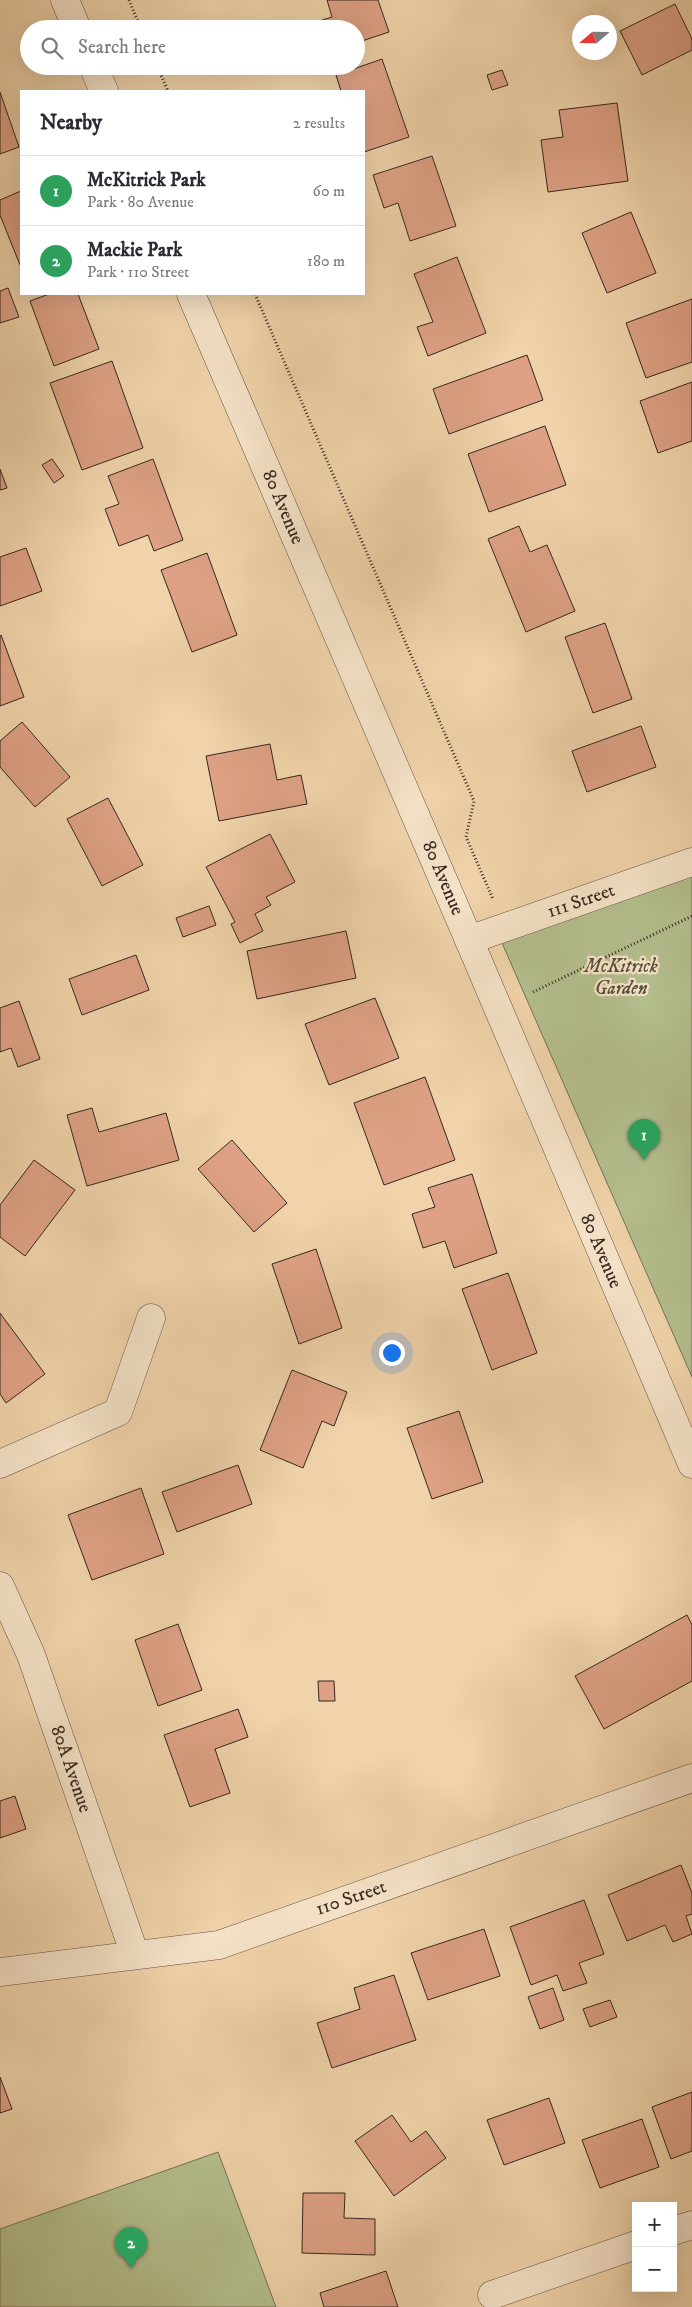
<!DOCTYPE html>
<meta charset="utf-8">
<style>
:root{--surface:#fff;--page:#f7f7f7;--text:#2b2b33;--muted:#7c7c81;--line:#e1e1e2;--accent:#8f2418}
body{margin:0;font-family:"IM FELL DW Pica",serif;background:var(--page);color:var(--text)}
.controls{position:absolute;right:15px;bottom:15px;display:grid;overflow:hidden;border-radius:0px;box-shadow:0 5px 20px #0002}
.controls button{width:45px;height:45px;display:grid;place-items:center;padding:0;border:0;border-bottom:1px solid var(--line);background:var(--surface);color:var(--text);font:25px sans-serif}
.compass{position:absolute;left:572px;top:15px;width:45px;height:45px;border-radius:50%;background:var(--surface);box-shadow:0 5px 20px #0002;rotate:250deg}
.you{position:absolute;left:391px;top:1352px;width:18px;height:18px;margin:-12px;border:4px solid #fff;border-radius:50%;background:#1a73e8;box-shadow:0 0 0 8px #1a73e833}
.badge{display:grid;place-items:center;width:32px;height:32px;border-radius:50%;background:var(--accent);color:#fff;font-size:16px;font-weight:700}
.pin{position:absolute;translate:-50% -41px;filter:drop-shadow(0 1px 2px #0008)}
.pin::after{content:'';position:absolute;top:26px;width:18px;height:15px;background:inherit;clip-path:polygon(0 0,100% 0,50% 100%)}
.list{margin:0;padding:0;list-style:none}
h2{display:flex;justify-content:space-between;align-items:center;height:65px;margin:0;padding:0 20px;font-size:21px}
h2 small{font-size:16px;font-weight:400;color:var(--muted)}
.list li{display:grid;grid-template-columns:32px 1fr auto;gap:15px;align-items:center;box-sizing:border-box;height:70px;padding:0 20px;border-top:1px solid var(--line)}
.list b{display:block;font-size:19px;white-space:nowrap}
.list p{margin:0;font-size:16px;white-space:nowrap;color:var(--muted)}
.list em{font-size:16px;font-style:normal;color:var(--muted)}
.icon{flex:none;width:28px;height:28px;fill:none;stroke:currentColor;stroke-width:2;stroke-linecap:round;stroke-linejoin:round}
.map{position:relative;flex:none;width:692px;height:2307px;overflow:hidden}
.search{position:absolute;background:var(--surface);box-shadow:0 5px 20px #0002;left:20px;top:20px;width:345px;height:55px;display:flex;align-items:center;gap:12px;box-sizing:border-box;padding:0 18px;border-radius:28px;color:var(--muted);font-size:19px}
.panel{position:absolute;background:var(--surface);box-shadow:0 5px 20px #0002;left:20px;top:90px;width:345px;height:205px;border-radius:0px}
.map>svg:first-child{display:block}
.green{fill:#b4be8d;stroke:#747256}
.building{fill:#dea185;stroke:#35271f}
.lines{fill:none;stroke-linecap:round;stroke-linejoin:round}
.minor-casing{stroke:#645242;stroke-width:29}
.tertiary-casing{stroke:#645242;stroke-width:29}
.path{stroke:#35271f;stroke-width:3;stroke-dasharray:1 2.5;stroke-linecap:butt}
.minor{stroke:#f5e2c8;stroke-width:28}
.tertiary{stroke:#f5e2c8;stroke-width:28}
.labels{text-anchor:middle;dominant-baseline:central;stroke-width:4.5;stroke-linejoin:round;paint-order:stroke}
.street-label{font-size:19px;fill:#35271f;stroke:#f5e2c8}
.park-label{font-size:19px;font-style:italic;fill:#554d3a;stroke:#f5e2c8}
</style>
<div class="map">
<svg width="692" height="2307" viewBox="0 0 692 2307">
<rect width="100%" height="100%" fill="#f0d3aa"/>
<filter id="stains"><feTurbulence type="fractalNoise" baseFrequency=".004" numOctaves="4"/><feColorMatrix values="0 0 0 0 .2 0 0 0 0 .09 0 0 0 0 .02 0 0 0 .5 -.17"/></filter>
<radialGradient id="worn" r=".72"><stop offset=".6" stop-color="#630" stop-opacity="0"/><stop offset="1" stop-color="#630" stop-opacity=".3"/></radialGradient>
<path class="green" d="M692,865V1377L502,943Z
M218,2152L276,2307H0V2229Z"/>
<path class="building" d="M327,0H378L389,32L356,43V29H318L316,22L332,17Z
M675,4L692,39V50L642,75L620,31Z
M382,59L409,137L364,152V91H341L336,75Z
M502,70L508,85L492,90L487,75Z
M0,92L19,147L0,154Z
M617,103L628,181L548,192L541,140L563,137L559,110Z
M432,156L456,226L410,241L398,203L384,208L373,175Z
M21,191V265H20L0,215V200Z
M631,212L656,273L607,293L582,233Z
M457,257L486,333L428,356L417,327L433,322L414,274Z
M8,288L19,317L0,323V291Z
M49,294H78L99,349L54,366L30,301Z
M692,299V362L646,378L626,323Z
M527,355L543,400L449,434L433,389Z
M112,361L143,448L82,470L50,383Z
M692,382V441L658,453L640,401Z
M545,426L566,485L489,512L468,454Z
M52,459L64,476L54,483L42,465Z
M153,459L183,540L154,551L148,535L119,546L105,509L119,504L108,476Z
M0,469L7,488L0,490Z
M519,526L530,552L547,545L575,611L526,632L488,539Z
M26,548L42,591L0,606V557Z
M207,553L237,635L192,652L161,570Z
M605,623L632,699L593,713L565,637Z
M1,635L24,697L0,706V636Z
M22,722L70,777L35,807L0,767V741Z
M641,726L656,767L587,792L572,751Z
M270,744L277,780L301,775L307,804L219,821L206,756Z
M108,798L143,865L102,886L67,819Z
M270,834L295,882L266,897L271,905L255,914L263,931L240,943L231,924L235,922L206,867Z
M209,906L216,925L183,937L176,918Z
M346,931L356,978L257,999L247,951Z
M136,955L149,990L82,1015L69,979Z
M375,998L399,1058L329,1085L305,1024Z
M19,1001L40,1059L18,1067L11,1048L0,1052V1008Z
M425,1077L455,1160L384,1185L354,1103Z
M92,1108L99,1132L166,1113L179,1160L87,1186L67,1115Z
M232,1140L287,1203L254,1232L198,1169Z
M34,1160L75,1190L25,1256L0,1237V1205Z
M472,1174L497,1253L454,1268L445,1241L423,1248L412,1214L435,1207L428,1188Z
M316,1249L342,1328L299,1344L272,1264Z
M508,1273L537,1353L492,1370L462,1289Z
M0,1313L45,1374L6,1403L0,1394Z
M292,1370L347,1392L334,1426L322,1421L303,1468L260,1450Z
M459,1411L483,1482L432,1499L407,1428Z
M238,1465L252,1504L177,1532L162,1492Z
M141,1488L164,1554L92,1580L68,1515Z
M687,1615L692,1625V1681L604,1729L575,1676Z
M178,1624L202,1690L158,1706L135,1640Z
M318,1681H334L335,1701H319Z
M238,1709L248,1737L215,1749L230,1793L190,1807L164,1735Z
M15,1796L26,1829L0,1838V1801Z
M681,1865L692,1893V1914L686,1916L692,1934L673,1942L665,1925L627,1941L608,1895Z
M584,1900L604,1954L579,1963L587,1983L563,1991L557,1975L531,1985L510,1927Z
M484,1929L500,1976L428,2000L411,1953Z
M394,1975L416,2040L332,2068L317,2023L360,2009L354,1988Z
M553,1988L564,2020L540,2029L528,1997Z
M610,2000L617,2017L590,2027L583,2009Z
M0,2077L12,2109L0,2113Z
M692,2092V2151L671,2159L652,2107Z
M549,2098L565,2143L504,2165L487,2120Z
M392,2115L411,2142L426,2131L446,2158L394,2196L355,2141Z
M642,2119L659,2167L600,2188L582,2140Z
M303,2193H345L344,2218L375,2219V2255L302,2253Z
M386,2271L398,2307H324L320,2293Z"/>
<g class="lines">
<g class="minor-casing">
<path id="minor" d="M469,940L692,862
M0,1464L118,1412L151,1318
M0,1586L31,1655L135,1955
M0,1972L219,1945L692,1778
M673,2231L692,2225
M492,2295L636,2245"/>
</g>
<g class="tertiary-casing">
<path id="tertiary" d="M65,0L77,29
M93,66L104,91
M191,294L469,940L692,1464"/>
</g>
<path class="path" d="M129,0L141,29
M157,66L168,91
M255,294L474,801L466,837L493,899
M533,992L692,916"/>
<use href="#minor" class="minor"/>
<use href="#tertiary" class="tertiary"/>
</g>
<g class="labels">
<g class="street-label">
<text transform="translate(283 507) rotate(67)">80 Avenue</text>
<text transform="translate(443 878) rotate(67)">80 Avenue</text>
<text transform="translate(581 901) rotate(-19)">111 Street</text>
<text transform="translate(601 1251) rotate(67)">80 Avenue</text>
<text transform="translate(71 1769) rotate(71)">80A Avenue</text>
<text transform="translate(351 1898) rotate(-19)">110 Street</text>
</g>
<g class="park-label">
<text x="621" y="966">McKitrick<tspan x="621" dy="22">Garden</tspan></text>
</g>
</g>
<rect width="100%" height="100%" filter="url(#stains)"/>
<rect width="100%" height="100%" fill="url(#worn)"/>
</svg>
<div class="controls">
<button>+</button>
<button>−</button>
</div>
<svg class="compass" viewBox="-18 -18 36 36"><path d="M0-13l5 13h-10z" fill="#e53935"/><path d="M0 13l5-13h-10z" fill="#7c7c81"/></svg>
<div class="you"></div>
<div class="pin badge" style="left:644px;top:1160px;background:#2e9e5b">1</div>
<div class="pin badge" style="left:131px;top:2268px;background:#2e9e5b">2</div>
<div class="search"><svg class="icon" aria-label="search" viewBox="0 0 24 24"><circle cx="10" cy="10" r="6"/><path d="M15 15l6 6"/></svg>Search here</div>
<section class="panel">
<h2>Nearby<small>2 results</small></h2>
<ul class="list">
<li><span class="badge" style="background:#2e9e5b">1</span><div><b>McKitrick Park</b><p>Park · 80 Avenue</p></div><em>60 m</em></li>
<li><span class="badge" style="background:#2e9e5b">2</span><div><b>Mackie Park</b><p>Park · 110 Street</p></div><em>180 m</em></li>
</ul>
</section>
</div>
